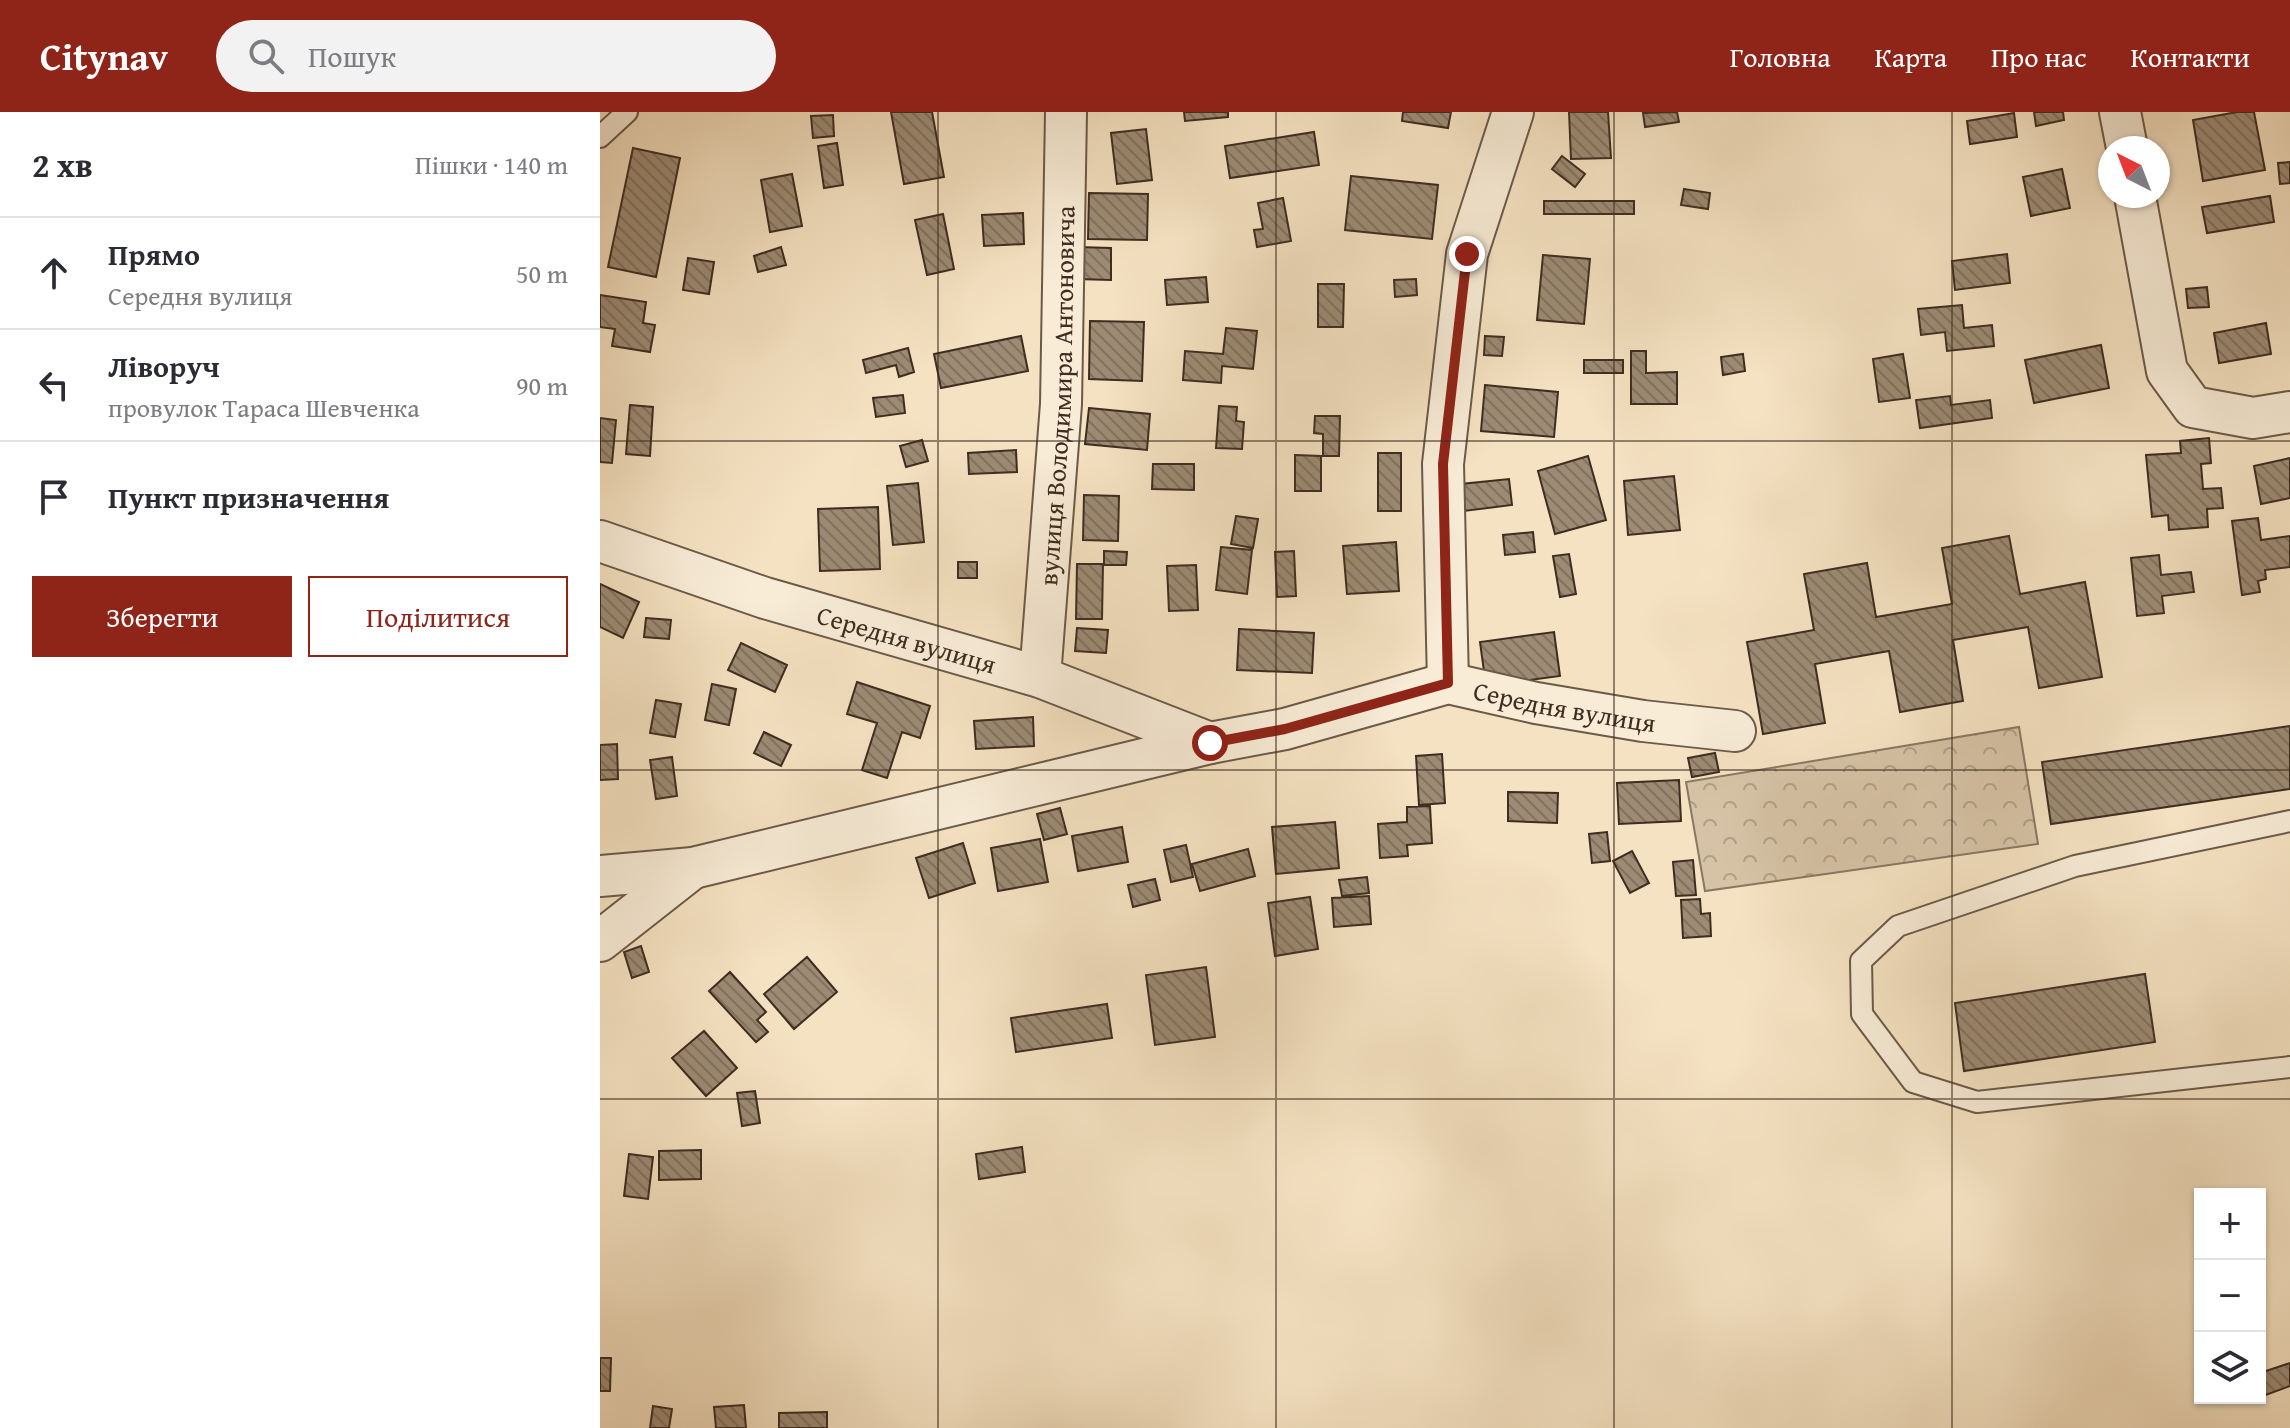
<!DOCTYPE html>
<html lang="uk">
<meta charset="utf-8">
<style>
:root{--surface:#fff;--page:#f2f2f3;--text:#2b2b33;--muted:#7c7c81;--line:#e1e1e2;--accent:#8f2418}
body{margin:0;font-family:"Gentium Book Plus",serif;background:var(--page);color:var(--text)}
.controls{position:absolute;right:24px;bottom:24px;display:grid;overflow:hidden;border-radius:0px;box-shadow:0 2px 6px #0004}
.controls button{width:72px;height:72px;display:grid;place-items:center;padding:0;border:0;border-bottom:2px solid var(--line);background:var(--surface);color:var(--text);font:40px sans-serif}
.compass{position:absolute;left:1498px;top:24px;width:72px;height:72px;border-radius:50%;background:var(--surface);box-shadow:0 2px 6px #0004;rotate:318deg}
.stop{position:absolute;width:24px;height:24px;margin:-18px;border:6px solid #8f2418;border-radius:50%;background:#fff}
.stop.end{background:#8f2418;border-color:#fff;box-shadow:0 2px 8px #0008}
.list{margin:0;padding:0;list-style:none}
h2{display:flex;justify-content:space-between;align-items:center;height:104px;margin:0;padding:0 32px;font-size:34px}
h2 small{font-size:26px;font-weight:400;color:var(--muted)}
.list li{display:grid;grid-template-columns:52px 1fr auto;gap:24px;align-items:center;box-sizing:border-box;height:112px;padding:0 32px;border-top:2px solid var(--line)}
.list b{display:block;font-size:30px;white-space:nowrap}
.list p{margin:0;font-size:26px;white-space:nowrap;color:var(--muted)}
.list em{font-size:26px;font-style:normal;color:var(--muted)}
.actions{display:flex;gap:16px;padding:24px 32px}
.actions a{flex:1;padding:18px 0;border:2px solid var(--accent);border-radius:0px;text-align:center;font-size:28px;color:var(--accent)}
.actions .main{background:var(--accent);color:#fff}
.icon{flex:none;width:44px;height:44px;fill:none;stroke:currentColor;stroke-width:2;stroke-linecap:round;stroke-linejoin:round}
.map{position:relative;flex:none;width:1690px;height:1316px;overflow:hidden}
header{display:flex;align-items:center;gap:48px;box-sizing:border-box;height:112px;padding:0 40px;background:var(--accent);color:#fff}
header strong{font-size:38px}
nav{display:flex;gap:44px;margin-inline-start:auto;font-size:28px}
.search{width:560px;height:72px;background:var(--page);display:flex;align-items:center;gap:20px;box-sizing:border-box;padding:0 28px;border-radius:44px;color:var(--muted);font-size:30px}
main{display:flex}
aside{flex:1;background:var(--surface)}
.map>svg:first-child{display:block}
.forest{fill:url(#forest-crowns);stroke:#8a7863;stroke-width:2}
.building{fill:url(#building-back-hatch);stroke:#3e2d20;stroke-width:2}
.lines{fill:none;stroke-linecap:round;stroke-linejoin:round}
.lane-casing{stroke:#6c5a48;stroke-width:24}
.street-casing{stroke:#6c5a48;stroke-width:44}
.lane{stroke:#f8ecd7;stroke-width:20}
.street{stroke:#f8ecd7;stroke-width:40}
.route{stroke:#8f2418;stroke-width:10}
.grid{fill:none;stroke:#3e2d20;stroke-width:2;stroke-opacity:0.55}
.labels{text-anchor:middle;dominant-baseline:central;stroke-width:6;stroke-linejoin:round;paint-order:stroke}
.street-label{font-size:26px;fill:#3e2d20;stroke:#f8ecd7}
</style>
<header>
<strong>Citynav</strong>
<div class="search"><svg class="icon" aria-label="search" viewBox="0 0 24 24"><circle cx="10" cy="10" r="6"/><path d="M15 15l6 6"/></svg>Пошук</div>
<nav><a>Головна</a><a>Карта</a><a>Про нас</a><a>Контакти</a></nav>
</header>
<main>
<aside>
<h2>2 хв<small>Пішки · 140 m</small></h2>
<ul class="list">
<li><svg class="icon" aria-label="ahead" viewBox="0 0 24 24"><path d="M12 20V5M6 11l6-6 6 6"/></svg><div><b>Прямо</b><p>Середня вулиця</p></div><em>50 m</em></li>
<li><svg class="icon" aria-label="left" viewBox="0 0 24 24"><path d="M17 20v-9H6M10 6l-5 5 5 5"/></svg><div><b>Ліворуч</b><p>провулок Тараса Шевченка</p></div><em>90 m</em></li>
<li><svg class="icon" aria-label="arrive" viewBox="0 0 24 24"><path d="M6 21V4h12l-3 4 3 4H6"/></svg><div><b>Пункт призначення</b></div></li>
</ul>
<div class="actions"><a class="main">Зберегти</a><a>Поділитися</a></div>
</aside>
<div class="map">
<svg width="1690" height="1316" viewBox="0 0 1690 1316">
<defs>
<pattern id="forest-crowns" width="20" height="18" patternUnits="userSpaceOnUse" patternTransform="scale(2)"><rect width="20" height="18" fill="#d6c3a6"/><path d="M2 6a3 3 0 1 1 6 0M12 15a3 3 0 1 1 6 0" fill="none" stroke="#af9f87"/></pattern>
<pattern id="building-back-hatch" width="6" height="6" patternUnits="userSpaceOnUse" patternTransform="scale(2)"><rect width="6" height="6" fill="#9d8b74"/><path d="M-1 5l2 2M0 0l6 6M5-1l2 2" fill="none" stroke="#81725f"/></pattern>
</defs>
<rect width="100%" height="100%" fill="#f5e2c2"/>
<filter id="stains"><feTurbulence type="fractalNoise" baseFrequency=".0025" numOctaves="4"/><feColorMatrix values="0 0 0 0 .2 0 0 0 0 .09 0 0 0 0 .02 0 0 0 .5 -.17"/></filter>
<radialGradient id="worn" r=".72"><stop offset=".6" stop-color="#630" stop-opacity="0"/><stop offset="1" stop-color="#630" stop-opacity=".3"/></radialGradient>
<path class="forest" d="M1419,615L1438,732L1105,779L1086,670Z"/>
<path class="building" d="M291,0H332L344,65L304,72Z
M584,0H628V5L585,9Z
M803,0H851L848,16L802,9Z
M969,0H1008L1011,46L971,47Z
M1077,0L1079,10L1045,15L1043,1Z
M1434,0H1463L1464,8L1436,14Z
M1637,0H1654L1665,58L1603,69L1593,8Z
M1414,1L1417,25L1370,32L1367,9Z
M233,3L234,24L213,26L211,4Z
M546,17L552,68L517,72L511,21Z
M714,20L719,53L630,66L625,34Z
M237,31L243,73L224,76L218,34Z
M33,36L80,46L56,165L8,155Z
M962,44L985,62L975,75L952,57Z
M1690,50V71L1680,72L1678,51Z
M1462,57L1470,96L1431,104L1423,65Z
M192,62L202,114L170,120L161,68Z
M751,64L838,73L832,127L745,118Z
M1084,77L1110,81L1108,97L1081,93Z
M489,81L548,82L547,128L488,127Z
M1670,84L1674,110L1607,121L1602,95Z
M683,86L691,129L657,135L654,118L663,117L658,91Z
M944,89H1034V102H944Z
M423,101L424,132L384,134L382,103Z
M343,102L354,157L327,163L315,108Z
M181,135L186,153L158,160L154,144Z
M477,135L511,136V168L476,167Z
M1407,142L1410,171L1355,178L1352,149Z
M943,143L990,147L984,212L937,208Z
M88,146L114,150L109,182L83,178Z
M606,165L608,190L567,193L565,168Z
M816,167L817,183L795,185L794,168Z
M718,172H744L743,215H718Z
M1607,175L1609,195L1588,196L1586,177Z
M0,183L46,190L43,211L55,213L50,240L12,234L15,217L0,215Z
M1362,193L1364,216L1392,213L1394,234L1347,239L1345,220L1321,223L1318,197Z
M490,209L544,210L542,269L489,267Z
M1666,211L1671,242L1619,251L1614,221Z
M626,216L657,219L653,257L622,254L621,271L583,268L585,239L623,242Z
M421,224L428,259L341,276L334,242Z
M885,224L904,225L902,244L884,243Z
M1501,233L1509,276L1434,291L1425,248Z
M308,236L314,260L299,265L296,253L266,261L263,248Z
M1031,239H1046V261L1077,260V292H1031Z
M1143,242L1145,259L1123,263L1121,245Z
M1303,242L1310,286L1279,290L1273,247Z
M984,248H1023V261H984Z
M885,273L958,280L954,325L881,319Z
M303,283L305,301L276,305L273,286Z
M1350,284L1351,293L1390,288L1392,306L1320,316L1316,288Z
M30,293L53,295L50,344L26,342Z
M619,294L637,295L636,309L644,310L642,337L616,336Z
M489,296L550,302L547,338L485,332Z
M715,304H740L739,344H723V322L714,321Z
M0,306L16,308L12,351L0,350Z
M1609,326L1611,351L1601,352L1603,377L1621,376L1623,396L1607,397L1608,415L1569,418L1568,403L1552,405L1546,343L1581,341L1580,329Z
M322,328L328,349L306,355L300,334Z
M416,338L417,360L369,362L368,341Z
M778,341H801V399H778Z
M695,343L721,344V379H695Z
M988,344L1006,408L955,422L938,359Z
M1690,346V386L1661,392L1654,354Z
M553,352H594V378L552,377Z
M1074,364L1080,418L1028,423L1024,369Z
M909,367L912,393L864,399L861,372Z
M318,371L324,430L293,433L287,374Z
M484,383L519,384L518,429L483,428Z
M278,395L280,457L220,459L218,397Z
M636,404L658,407L653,436L631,432Z
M1658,406L1661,428L1690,424V455L1665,458L1666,467L1658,469L1660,480L1642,483L1632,409Z
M933,420L935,440L905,443L903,423Z
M1409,424L1420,482L1485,470L1502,565L1439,576L1428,515L1353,528L1363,589L1300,600L1289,539L1215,552L1225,611L1163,622L1147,530L1214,518L1204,462L1267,451L1276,505L1352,492L1342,436Z
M796,430L799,479L747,482L743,434Z
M621,435L652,438L647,482L616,478Z
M504,439L527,440L526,453H504Z
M694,439L696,484L677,485L675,440Z
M969,442L976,482L960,485L953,444Z
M1559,443L1561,463L1591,460L1594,480L1562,484L1564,501L1537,504L1531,446Z
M358,450H377V466H358Z
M477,452H503L502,507H476Z
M596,453L598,498L569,499L567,454Z
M0,472L39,490L23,526L0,515Z
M46,506L71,508L69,527L44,525Z
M477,516L508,518L506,541L475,539Z
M639,517L714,521L712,561L637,558Z
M954,520L960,564L886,574L880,530Z
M141,531L187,553L175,580L128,558Z
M257,570L330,594L320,626L302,620L287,666L262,658L277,611L247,602Z
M112,572L136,577L129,613L105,608Z
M56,588L81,592L75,625L50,621Z
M433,605L434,634L376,637L374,609Z
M1690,614V677L1451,712L1442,650Z
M164,620L191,633L181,654L154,641Z
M17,632L18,667L0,668V633Z
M1115,641L1119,660L1092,665L1088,646Z
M842,642L845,691L819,693L816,644Z
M72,645L77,684L56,687L50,648Z
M1079,668L1081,709L1019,712L1017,671Z
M908,680L958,681L957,711L908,709Z
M830,694L832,731L807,733L808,744L780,746L778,712L807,710V695Z
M460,696L467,722L444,728L437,702Z
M735,710L739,756L676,762L672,715Z
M522,715L528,750L478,759L472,724Z
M1007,720L1010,749L992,751L989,722Z
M440,727L448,770L398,779L391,736Z
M363,731L375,771L329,786L316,746Z
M586,733L593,765L571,770L564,738Z
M648,737L655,764L600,779L592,752Z
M1032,739L1049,771L1030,781L1013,749Z
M1093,748L1096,783L1076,784L1073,750Z
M767,765L769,781L742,784L739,768Z
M555,767L560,788L533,795L528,773Z
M769,784L771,812L734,815L732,786Z
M710,785L718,837L675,844L668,791Z
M1100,787L1101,802L1110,801L1111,824L1083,826L1081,788Z
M41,834L49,860L32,866L24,840Z
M207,845L237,880L194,917L164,882Z
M606,855L615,925L555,933L546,863Z
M130,860L166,900L157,908L168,920L156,930L109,879Z
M1545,862L1555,930L1364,959L1355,891Z
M507,892L512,926L416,940L411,906Z
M104,919L137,956L106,984L72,946Z
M155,979L160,1011L142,1014L137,981Z
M422,1035L425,1060L379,1067L376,1042Z
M101,1038V1067L59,1068V1039Z
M29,1042L53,1045L48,1087L24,1084Z
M0,1246H11L10,1279H0Z
M1690,1251V1274L1660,1285V1261Z
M144,1293L146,1316H116L114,1295Z
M53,1294L72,1297L69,1316H50Z
M227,1300V1316H179V1301Z"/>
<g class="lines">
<g class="lane-casing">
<path id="lane" d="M0,25L27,0
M1690,709L1475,754L1298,814L1261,849L1262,902L1313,970L1377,990L1690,955"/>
</g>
<g class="street-casing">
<g id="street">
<path d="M1520,0L1527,36"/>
<path d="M1535,84L1567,259L1593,295L1653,306L1690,300"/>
<path id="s1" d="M0,429L165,486L440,565L610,631"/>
<path id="s2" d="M440,565L461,292L466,0"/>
<path d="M848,571L843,352L867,142L913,0"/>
<path id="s3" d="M0,764L93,756L610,631L685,617L848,571L936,591L1043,609L1135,619"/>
<path d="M0,829L93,756"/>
</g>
</g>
<use href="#lane" class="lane"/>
<use href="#street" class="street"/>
</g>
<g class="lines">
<path class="route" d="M610,631L685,617L848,571L843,352L867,142"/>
</g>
<path class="grid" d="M338,0V1316M676,0V1316M1014,0V1316M1352,0V1316M0,329H1690M0,658H1690M0,987H1690"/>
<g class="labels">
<g class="street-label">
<text stroke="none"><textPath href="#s2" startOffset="282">вулиця Володимира Антоновича</textPath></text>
<text stroke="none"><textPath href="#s1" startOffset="322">Середня вулиця</textPath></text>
<text stroke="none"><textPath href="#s3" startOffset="990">Середня вулиця</textPath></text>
</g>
</g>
<rect width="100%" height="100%" filter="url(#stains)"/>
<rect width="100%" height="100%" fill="url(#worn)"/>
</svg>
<div class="controls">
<button>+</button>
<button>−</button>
<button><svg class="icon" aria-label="layers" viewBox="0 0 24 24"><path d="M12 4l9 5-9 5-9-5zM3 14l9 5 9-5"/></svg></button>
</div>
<svg class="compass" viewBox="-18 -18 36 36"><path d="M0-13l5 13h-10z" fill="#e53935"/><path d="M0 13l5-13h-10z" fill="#7c7c81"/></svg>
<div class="stop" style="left:610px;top:631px"></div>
<div class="stop end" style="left:867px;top:142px"></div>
</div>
</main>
